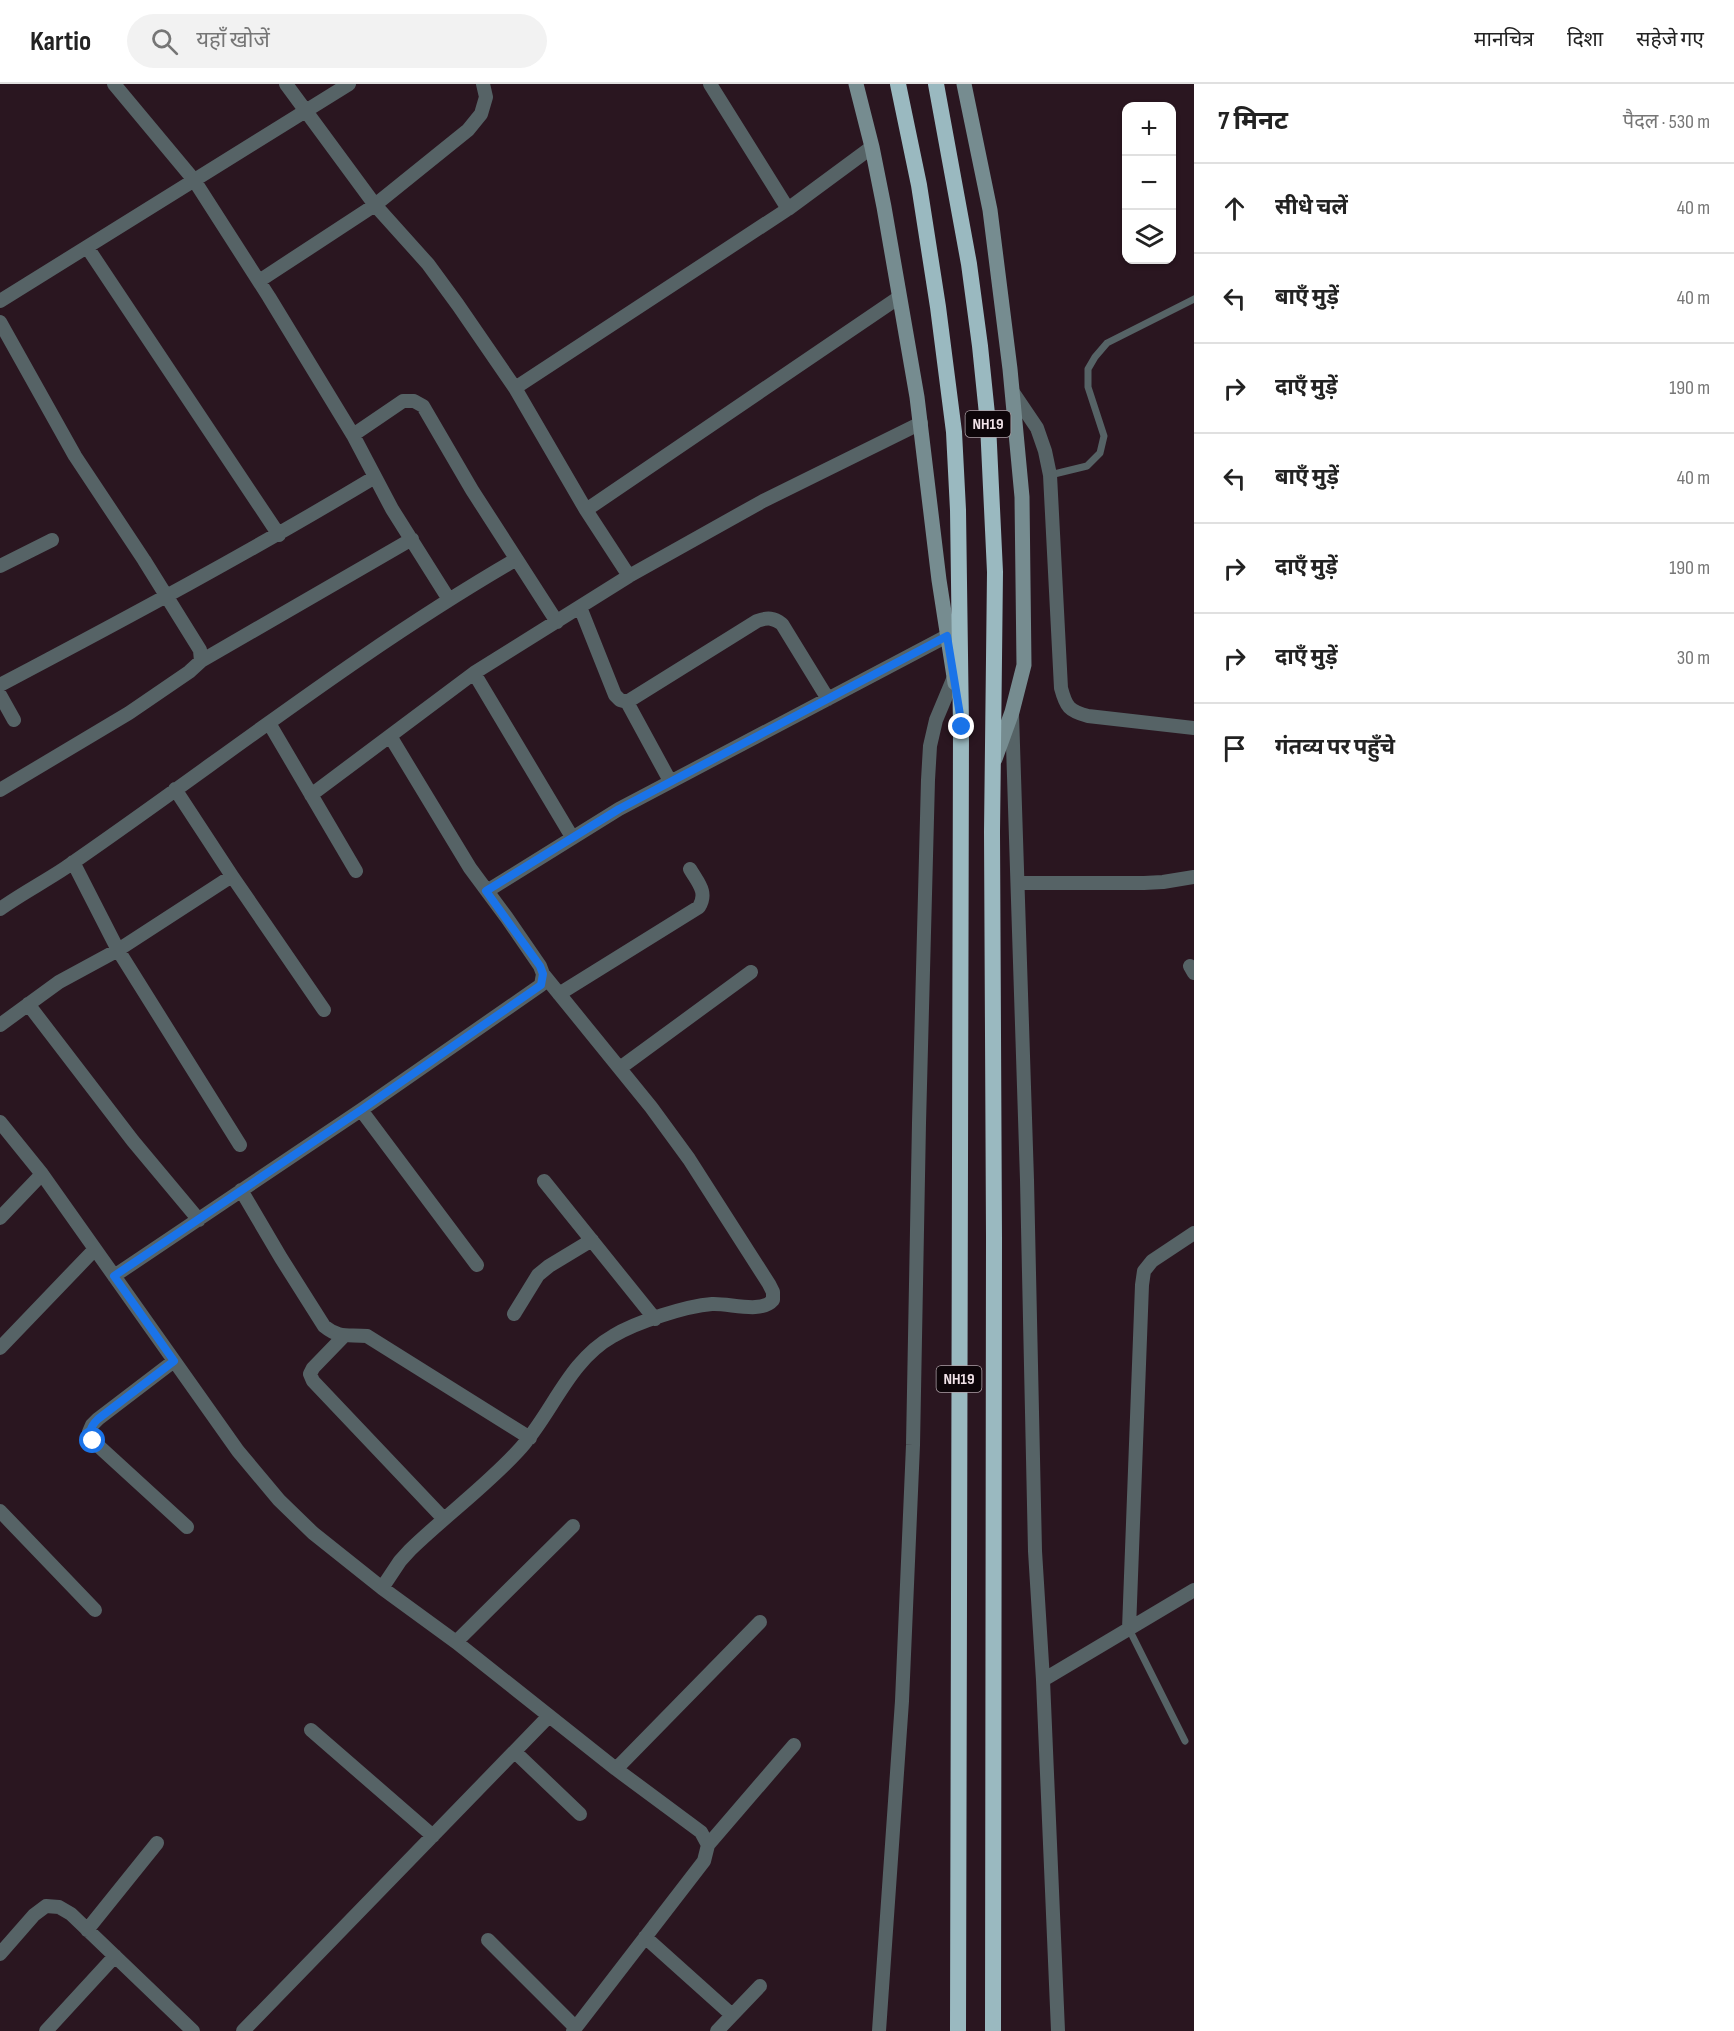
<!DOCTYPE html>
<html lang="hi">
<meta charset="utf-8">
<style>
:root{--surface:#fff;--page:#f2f2f2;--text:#222;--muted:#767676;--line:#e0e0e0}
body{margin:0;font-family:"Sofia Sans Condensed","Noto Sans Devanagari",sans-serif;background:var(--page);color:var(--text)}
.controls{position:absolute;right:18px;top:18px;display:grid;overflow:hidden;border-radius:12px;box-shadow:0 2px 4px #0004}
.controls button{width:54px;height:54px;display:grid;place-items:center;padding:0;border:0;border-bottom:2px solid var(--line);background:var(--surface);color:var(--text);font:30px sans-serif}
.stop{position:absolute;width:18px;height:18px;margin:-14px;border:4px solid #1a73e8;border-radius:50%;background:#fff}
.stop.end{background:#1a73e8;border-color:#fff;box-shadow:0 2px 6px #0008}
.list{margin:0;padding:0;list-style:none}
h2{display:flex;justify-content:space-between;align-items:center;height:78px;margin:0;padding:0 24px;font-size:26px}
h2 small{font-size:20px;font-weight:400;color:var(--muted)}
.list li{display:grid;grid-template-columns:39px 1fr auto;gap:18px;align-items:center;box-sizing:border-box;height:90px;padding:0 24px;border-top:2px solid var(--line)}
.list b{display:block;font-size:22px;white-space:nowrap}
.list em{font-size:20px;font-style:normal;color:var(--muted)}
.icon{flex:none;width:33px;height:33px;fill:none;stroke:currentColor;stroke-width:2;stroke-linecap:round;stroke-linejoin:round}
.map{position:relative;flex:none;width:1194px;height:1947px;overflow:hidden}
header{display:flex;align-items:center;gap:36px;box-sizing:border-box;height:84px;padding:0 30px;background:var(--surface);border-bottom:2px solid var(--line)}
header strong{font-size:28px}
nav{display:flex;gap:33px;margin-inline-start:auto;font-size:21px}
.search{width:420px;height:54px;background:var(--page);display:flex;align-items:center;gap:15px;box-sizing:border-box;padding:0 21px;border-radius:33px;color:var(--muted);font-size:22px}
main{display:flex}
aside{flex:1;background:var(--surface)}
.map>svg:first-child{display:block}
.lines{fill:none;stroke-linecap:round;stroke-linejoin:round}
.service{stroke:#566366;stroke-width:7}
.minor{stroke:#566366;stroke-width:14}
.secondary{stroke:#768c90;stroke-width:15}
.trunk{stroke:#9ab9c0;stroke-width:16}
.route{stroke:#1a73e8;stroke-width:8}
.labels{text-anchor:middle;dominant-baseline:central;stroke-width:4.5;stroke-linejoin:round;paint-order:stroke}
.shield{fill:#0d0509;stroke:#ada0a6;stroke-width:1.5}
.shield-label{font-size:16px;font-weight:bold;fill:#f2e3e9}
</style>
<header>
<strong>Kartio</strong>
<div class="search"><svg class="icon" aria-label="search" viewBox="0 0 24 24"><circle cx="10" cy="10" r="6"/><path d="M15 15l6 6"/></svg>यहाँ खोजें</div>
<nav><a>मानचित्र</a><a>दिशा</a><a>सहेजे गए</a></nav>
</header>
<main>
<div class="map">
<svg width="1194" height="1947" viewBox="0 0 1194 1947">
<rect width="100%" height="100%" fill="#2a1620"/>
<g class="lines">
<path class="service" d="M1050,391L1087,382L1100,369L1104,352L1088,303V285L1095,273L1107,259L1194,215
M1129,1545L1185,1657"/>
<path class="minor" d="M114,0L194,96L269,213L353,351L392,425L448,514
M286,0L375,121L428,180L458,221L515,304L586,426L629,492
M710,0L788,125
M87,163L279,451
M259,197L375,121L468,46L481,30L486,13L483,0
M0,217L349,0
M0,238L75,372L144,476L200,566L201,577L189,588L129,629L0,706
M515,304L788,125L872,63
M1012,307L1037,344L1045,367L1050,391L1061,604C1066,623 1069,627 1088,632L1194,644
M353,351L403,317H414L423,322L472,406L557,538
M586,426L898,214
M0,482L52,456
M580,523L615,611L620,616L627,618L757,537C768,533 774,534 782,540L828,615
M201,577L412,455
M474,589L572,753
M0,601C127,534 252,467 375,393
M0,611L14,636
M627,618L670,697
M1012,630L1027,1096L1035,1467L1043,1596L1058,1947
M269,639L356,787
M175,705L232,792L324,926
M311,711L474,589L629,492L763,417L921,339
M73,778L118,866L240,1061
M1018,799H1144L1163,798L1194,793
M487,807L619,725L947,552
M0,825C21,810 44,798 65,784C215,681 358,567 515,476
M1190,882L1194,889
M559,910L699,823C708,808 698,799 690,785
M28,920L133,1057L199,1136
M0,941L59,898L118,866L232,792
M620,984L751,888
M361,1026L477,1181
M0,1038L42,1090L238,1367L279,1416L313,1449L382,1504L456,1558L616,1685L701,1748L708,1761L704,1777L573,1947
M544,1097L655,1235
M241,1106L281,1174L324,1242C340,1255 348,1250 367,1252L530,1354
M0,1134L42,1090
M114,1192L361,1026L541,901L543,890L540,882L507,834L470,784L390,652
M514,1230L538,1191L549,1182L592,1156
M344,1252L313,1284L310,1290L313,1297L443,1434
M0,1264L95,1165
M174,1277L98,1335L92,1341L89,1348L93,1357L187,1443
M0,1427L95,1526
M382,1504L400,1477L410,1466C445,1432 485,1403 518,1367C552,1331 567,1278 613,1252C636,1238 686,1222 712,1220C730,1219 761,1230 773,1216V1208L769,1200L689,1075L651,1023L543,890
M1129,1545L1142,1201L1144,1187L1152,1177L1194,1149
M456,1558L573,1442
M1043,1596L1194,1506
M311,1646L433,1752
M515,1668L580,1730
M616,1685L760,1538
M708,1761L794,1661
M87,1846L157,1759
M645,1853L732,1931
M488,1856L575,1943
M0,1870L34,1831L46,1822L59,1823L71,1830L193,1947
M46,1947L115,1872
M243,1947L549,1632
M717,1947L760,1902
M879,1947L902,1617L913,1361L919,1039L928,696L930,662L936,636L954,593"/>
<path class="secondary" d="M856,0L872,63L884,123L917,313L939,496L955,599
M964,0L990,126L1010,285L1022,413L1024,581L1012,628L995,675"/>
<path class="trunk" d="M898,0L919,101L938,223L954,348L958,426L961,643L958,1947
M936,0L969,180L980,262L988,340L995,488L992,748L994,1153L993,1947"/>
</g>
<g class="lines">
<path class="route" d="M93,1357C89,1347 90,1343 98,1335L174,1277L114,1192L361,1026L541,901L543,890L540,882L486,807L619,725L947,552L962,643"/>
</g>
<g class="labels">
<g class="shield">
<rect x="965.5" y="327" width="45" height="26" rx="4.5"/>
<rect x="936.5" y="1282" width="45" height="26" rx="4.5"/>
</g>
<g class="shield-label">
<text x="988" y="340">NH19</text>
<text x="959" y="1295">NH19</text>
</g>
</g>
</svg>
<div class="controls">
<button>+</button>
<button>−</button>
<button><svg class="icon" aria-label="layers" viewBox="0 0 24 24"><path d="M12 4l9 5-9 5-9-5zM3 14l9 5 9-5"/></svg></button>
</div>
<div class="stop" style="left:93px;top:1357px"></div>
<div class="stop end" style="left:962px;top:643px"></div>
</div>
<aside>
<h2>7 मिनट<small>पैदल · 530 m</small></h2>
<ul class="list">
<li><svg class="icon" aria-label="ahead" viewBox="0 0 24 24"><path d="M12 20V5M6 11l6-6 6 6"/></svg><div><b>सीधे चलें</b></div><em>40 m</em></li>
<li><svg class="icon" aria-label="left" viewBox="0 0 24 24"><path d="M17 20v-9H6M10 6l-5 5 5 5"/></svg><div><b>बाएँ मुड़ें</b></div><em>40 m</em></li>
<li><svg class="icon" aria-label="right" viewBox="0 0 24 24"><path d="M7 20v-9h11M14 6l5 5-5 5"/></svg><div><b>दाएँ मुड़ें</b></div><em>190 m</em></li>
<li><svg class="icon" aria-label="left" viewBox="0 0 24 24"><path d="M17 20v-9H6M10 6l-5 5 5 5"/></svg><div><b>बाएँ मुड़ें</b></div><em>40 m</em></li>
<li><svg class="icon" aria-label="right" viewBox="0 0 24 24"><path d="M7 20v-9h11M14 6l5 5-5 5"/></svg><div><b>दाएँ मुड़ें</b></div><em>190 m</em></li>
<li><svg class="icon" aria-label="right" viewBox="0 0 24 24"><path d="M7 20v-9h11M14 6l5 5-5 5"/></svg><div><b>दाएँ मुड़ें</b></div><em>30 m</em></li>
<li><svg class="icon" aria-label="arrive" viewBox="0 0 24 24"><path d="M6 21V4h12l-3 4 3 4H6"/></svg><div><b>गंतव्य पर पहुँचे</b></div></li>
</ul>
</aside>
</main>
